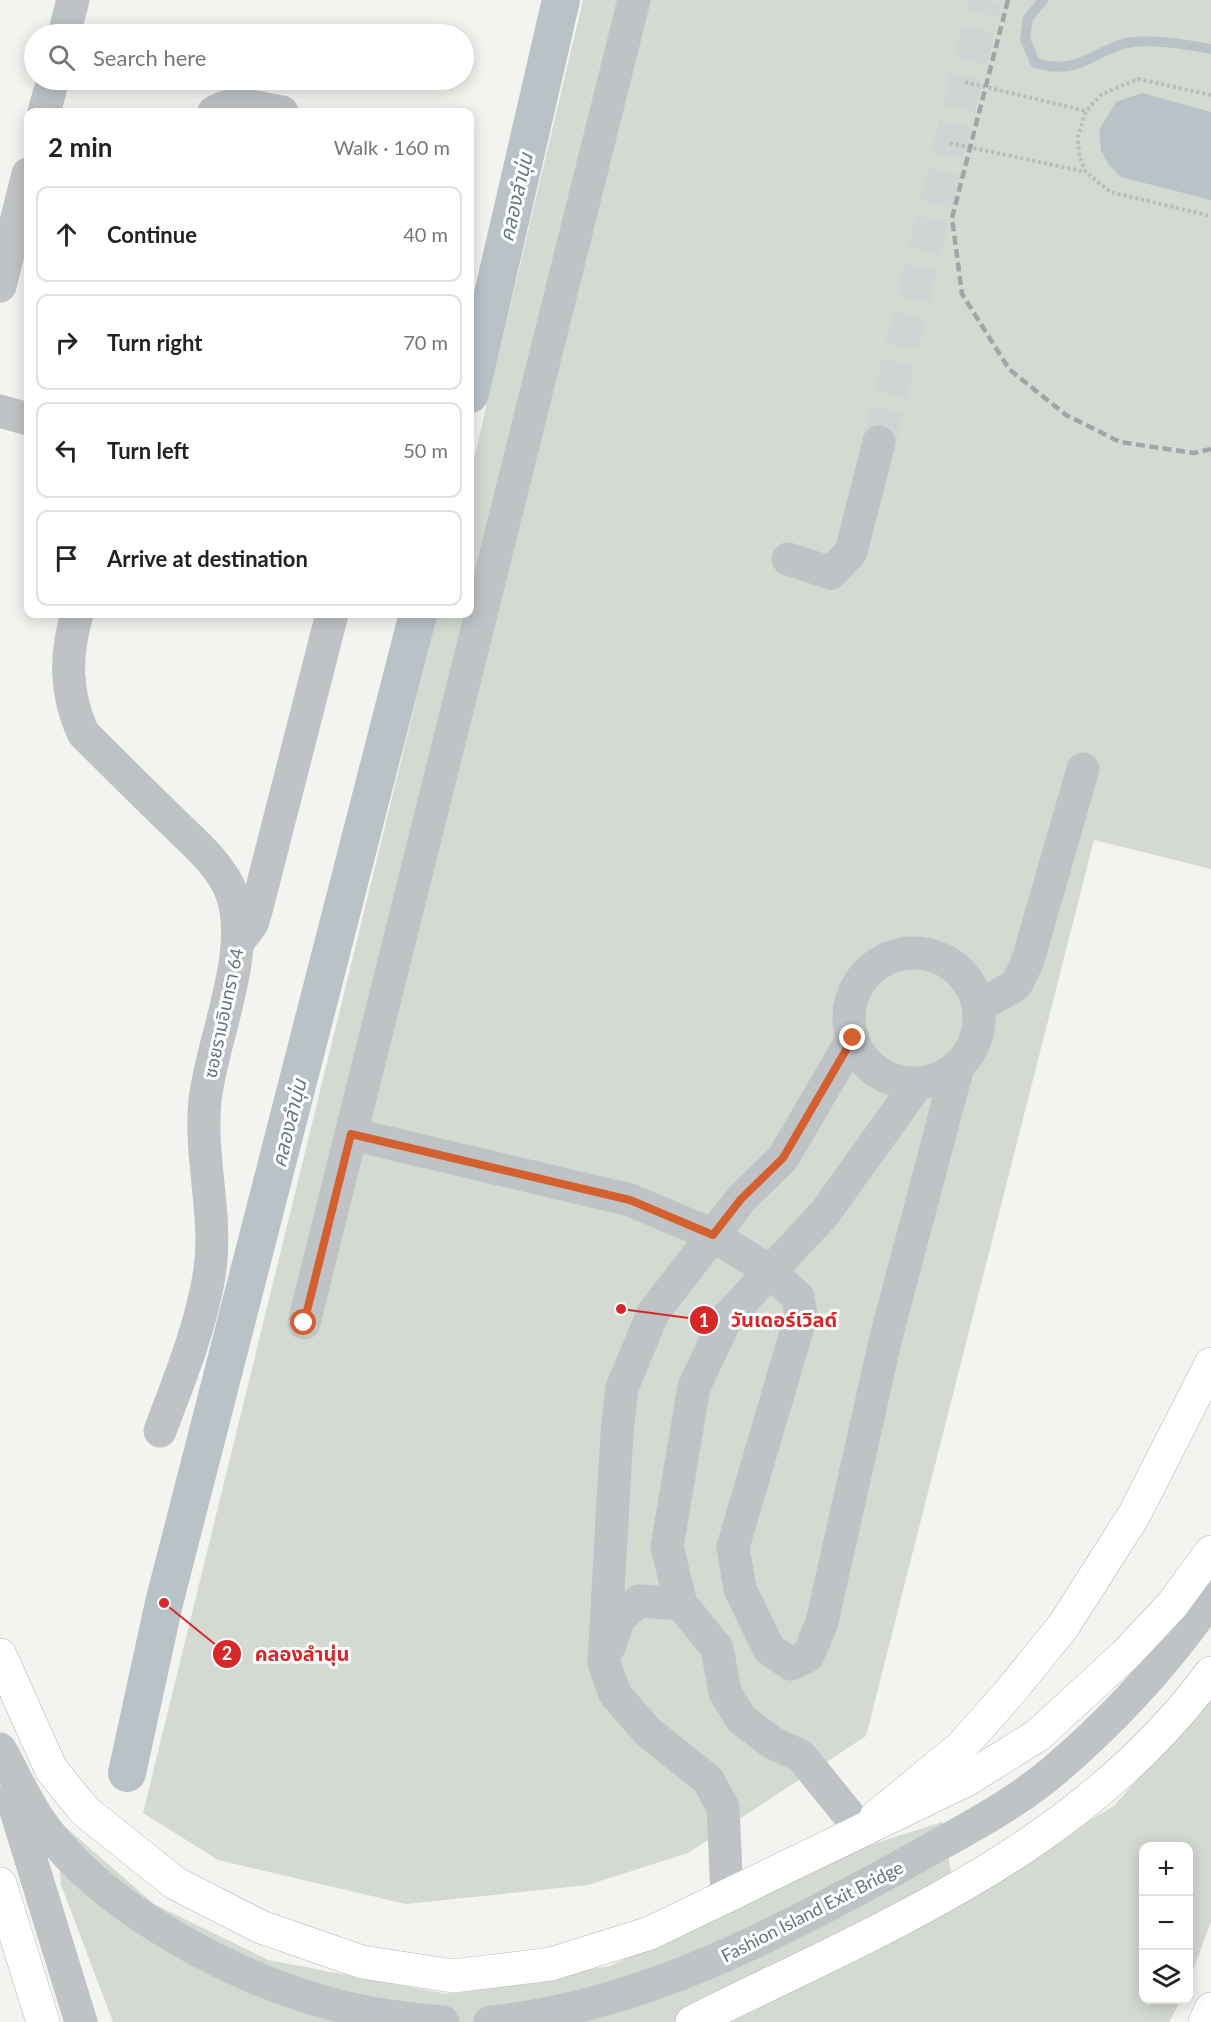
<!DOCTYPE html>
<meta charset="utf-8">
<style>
:root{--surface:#fff;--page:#f2f2f2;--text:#222;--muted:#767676;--line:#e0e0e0}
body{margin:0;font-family:Lato,"Noto Sans Thai",sans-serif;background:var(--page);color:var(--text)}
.controls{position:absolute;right:18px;bottom:18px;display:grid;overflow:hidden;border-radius:12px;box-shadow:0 3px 15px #0003}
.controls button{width:54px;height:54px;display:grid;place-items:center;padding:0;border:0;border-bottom:2px solid var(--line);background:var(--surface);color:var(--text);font:30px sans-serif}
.stop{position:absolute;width:18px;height:18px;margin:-14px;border:4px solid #d5602f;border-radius:50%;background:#fff}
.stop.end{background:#d5602f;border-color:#fff;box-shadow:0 2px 6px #0008}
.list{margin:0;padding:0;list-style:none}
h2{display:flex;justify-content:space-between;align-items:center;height:78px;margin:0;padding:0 24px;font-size:26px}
h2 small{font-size:20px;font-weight:400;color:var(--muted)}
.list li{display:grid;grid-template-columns:39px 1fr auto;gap:18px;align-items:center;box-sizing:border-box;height:96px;margin:0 12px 12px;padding:0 12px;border:2px solid var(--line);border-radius:12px}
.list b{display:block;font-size:22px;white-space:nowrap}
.list em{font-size:20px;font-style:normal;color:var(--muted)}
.icon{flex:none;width:33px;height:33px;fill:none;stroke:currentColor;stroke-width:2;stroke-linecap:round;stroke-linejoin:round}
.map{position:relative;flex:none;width:1211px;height:2022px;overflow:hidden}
.search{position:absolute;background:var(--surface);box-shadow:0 3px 15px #0003;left:24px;top:24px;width:450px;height:66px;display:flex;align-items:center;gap:15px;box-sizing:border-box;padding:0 21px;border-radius:33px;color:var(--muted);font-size:22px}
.panel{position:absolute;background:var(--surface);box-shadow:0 3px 15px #0003;left:24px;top:108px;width:450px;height:510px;border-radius:12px}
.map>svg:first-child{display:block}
.green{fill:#d4dad1}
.water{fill:#b9c2c7}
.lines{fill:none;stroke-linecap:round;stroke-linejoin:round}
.stream{stroke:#b9c2c7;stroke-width:10}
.canal{stroke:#b9c2c7;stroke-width:38}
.minor-tunnel{stroke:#d0d4d4;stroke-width:33;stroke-dasharray:33 16;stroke-linecap:butt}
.major-casing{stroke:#b3b6b9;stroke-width:34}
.highway-casing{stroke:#b2b5b8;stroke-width:34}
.path{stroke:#b9bbbd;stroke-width:4;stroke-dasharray:3 3;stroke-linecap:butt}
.minor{stroke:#bfc3c6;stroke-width:33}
.major{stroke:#fff;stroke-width:33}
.highway{stroke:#fff;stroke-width:33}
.rail{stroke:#a1a5aa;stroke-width:4.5;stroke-dasharray:9 4.5;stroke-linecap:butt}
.route{stroke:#d5602f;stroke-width:8}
.labels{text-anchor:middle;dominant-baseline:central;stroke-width:6;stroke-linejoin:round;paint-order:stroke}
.street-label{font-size:18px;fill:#65727f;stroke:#fff}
.water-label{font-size:20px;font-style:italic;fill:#657a83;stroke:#fff}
.leader{fill:none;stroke:#d62828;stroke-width:2}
.callout-dot{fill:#d62828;stroke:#fff;stroke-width:2}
.mark-label{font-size:18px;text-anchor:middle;font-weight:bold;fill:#fff}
.callout-label{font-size:20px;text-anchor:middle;font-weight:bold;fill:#d62828;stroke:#fff;stroke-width:6;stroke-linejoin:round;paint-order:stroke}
</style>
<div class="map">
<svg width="1211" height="2022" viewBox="0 0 1211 2022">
<rect width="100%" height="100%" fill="#f3f4f0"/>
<path class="green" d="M583,0H1211V869L1094,840L866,1736L688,1853L588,1885L406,1904L218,1860L143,1813L437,614H470V475Z
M1211,1695V1922L1189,1981L1188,1846H1144V2000H1181L1169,2022H113L61,1885L55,1818L154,1904L268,1960L447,1994L610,1966L842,1854L942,1822L956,1900L1114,1806Z"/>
<path class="water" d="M1142,93L1211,112V200L1121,177L1109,165L1101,151L1099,130L1116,102Z"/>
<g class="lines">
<path class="stream" d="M1043,0L1028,18L1025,39L1035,63C1077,75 1086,56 1123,44C1145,37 1189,45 1211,49"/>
<path class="canal" d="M470,394L561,0
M127,1773L164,1603L418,614"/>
<path class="minor-tunnel" d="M879,442L985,0"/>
<g class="major-casing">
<path id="major" d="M876,1817L961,1747L1009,1693L1064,1625L1134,1515L1211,1364"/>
</g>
<g class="highway-casing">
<path id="highway" d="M0,1655L51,1769L85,1811L175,1883L261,1927L362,1962L453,1976L551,1964L650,1933L966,1780L1038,1735L1125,1655L1172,1605L1211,1552
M0,1884L43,2022
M692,2022C883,1927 1079,1851 1211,1673
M1205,2022L1211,2009"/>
</g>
<path class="path" d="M965,82L1086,111
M1211,95L1138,79L1102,94L1086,111L1078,136L1079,156L1086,172L1110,192L1211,216
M950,143L1086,172"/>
<path class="minor" d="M64,34L73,0
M44,112L53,80
M214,112C235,99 258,108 282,112
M0,286L28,174
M0,411L28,419
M788,559L831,573L851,552L879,442
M77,614C65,655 65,693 83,733C112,762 141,791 170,819C191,840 216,860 229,887C256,945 212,1037 205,1100C199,1159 219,1218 209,1276C200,1330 179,1380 160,1431
M239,941L252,924L256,911L332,614
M849 1018a65 65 0 1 1 130 0a65 65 0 1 1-130 0Z
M979,1006L1016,985L1028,960L1083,769
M351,1134L630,1200L713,1235L769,1271L798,1297L801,1316L733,1547L740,1589L769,1649L791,1664L808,1656L822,1622L886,1337L958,1066
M304,1323L634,0
M609,1647L619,1618L639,1601L681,1604
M0,1749C15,1775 27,1805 45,1828C107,1912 240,1981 339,2006C373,2015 408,2019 443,2022
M12,1798L81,2022
M860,1829L801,1756L773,1743L741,1719L725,1692L717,1648L681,1604L667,1547L694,1387L726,1319L824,1214L918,1083
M727,1895L723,1807L708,1780L648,1732L615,1694L604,1663L617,1432L622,1388L653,1313L741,1199L783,1158L853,1038
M490,2022C641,2007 775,1935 906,1863C957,1834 1012,1807 1056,1769C1114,1719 1168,1661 1211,1598"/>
<use href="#major" class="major"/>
<use href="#highway" class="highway"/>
<path class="rail" d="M1008,0L952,218L962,294L1009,369L1066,415L1120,442L1194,453L1211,449"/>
</g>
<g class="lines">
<path class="route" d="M304,1323L351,1134L630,1200L713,1235L741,1199L783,1158L853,1038"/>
</g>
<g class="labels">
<g class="street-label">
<text transform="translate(223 1013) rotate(-78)">ซอยรามอินทรา 64</text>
<text transform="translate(812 1911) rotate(-27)">Fashion Island Exit Bridge</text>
</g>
<g class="water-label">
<text transform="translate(515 197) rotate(-77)">คลองลำนุ่น</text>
<text transform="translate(288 1123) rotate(-76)">คลองลำนุ่น</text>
</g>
</g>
<path class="leader" d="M621 1309L704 1320M164 1603L227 1654"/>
<g class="callout-dot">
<circle cx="621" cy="1309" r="6"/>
<circle cx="164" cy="1603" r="6"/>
<circle cx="704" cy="1320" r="15"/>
<circle cx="227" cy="1654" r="15"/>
</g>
<g class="mark-label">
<text x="704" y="1327">1</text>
<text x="227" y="1660">2</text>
</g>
<g class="callout-label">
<text x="784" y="1327">วันเดอร์เวิลด์</text>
<text x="302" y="1661">คลองลำนุ่น</text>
</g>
</svg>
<div class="controls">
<button>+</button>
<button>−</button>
<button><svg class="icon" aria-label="layers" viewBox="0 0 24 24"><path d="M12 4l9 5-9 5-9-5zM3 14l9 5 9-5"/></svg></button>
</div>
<div class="stop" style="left:304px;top:1323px"></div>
<div class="stop end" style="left:853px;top:1038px"></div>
<div class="search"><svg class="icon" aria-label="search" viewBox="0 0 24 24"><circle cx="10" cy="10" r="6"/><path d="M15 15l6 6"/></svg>Search here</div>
<section class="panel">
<h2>2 min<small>Walk · 160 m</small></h2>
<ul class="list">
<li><svg class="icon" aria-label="ahead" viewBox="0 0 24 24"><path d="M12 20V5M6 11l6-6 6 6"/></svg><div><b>Continue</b></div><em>40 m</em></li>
<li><svg class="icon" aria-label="right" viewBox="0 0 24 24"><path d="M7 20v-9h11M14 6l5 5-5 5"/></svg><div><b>Turn right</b></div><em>70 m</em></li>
<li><svg class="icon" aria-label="left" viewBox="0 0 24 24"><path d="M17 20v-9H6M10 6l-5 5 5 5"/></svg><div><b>Turn left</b></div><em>50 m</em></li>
<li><svg class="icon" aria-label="arrive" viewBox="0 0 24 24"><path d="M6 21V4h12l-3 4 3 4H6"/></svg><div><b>Arrive at destination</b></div></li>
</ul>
</section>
</div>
